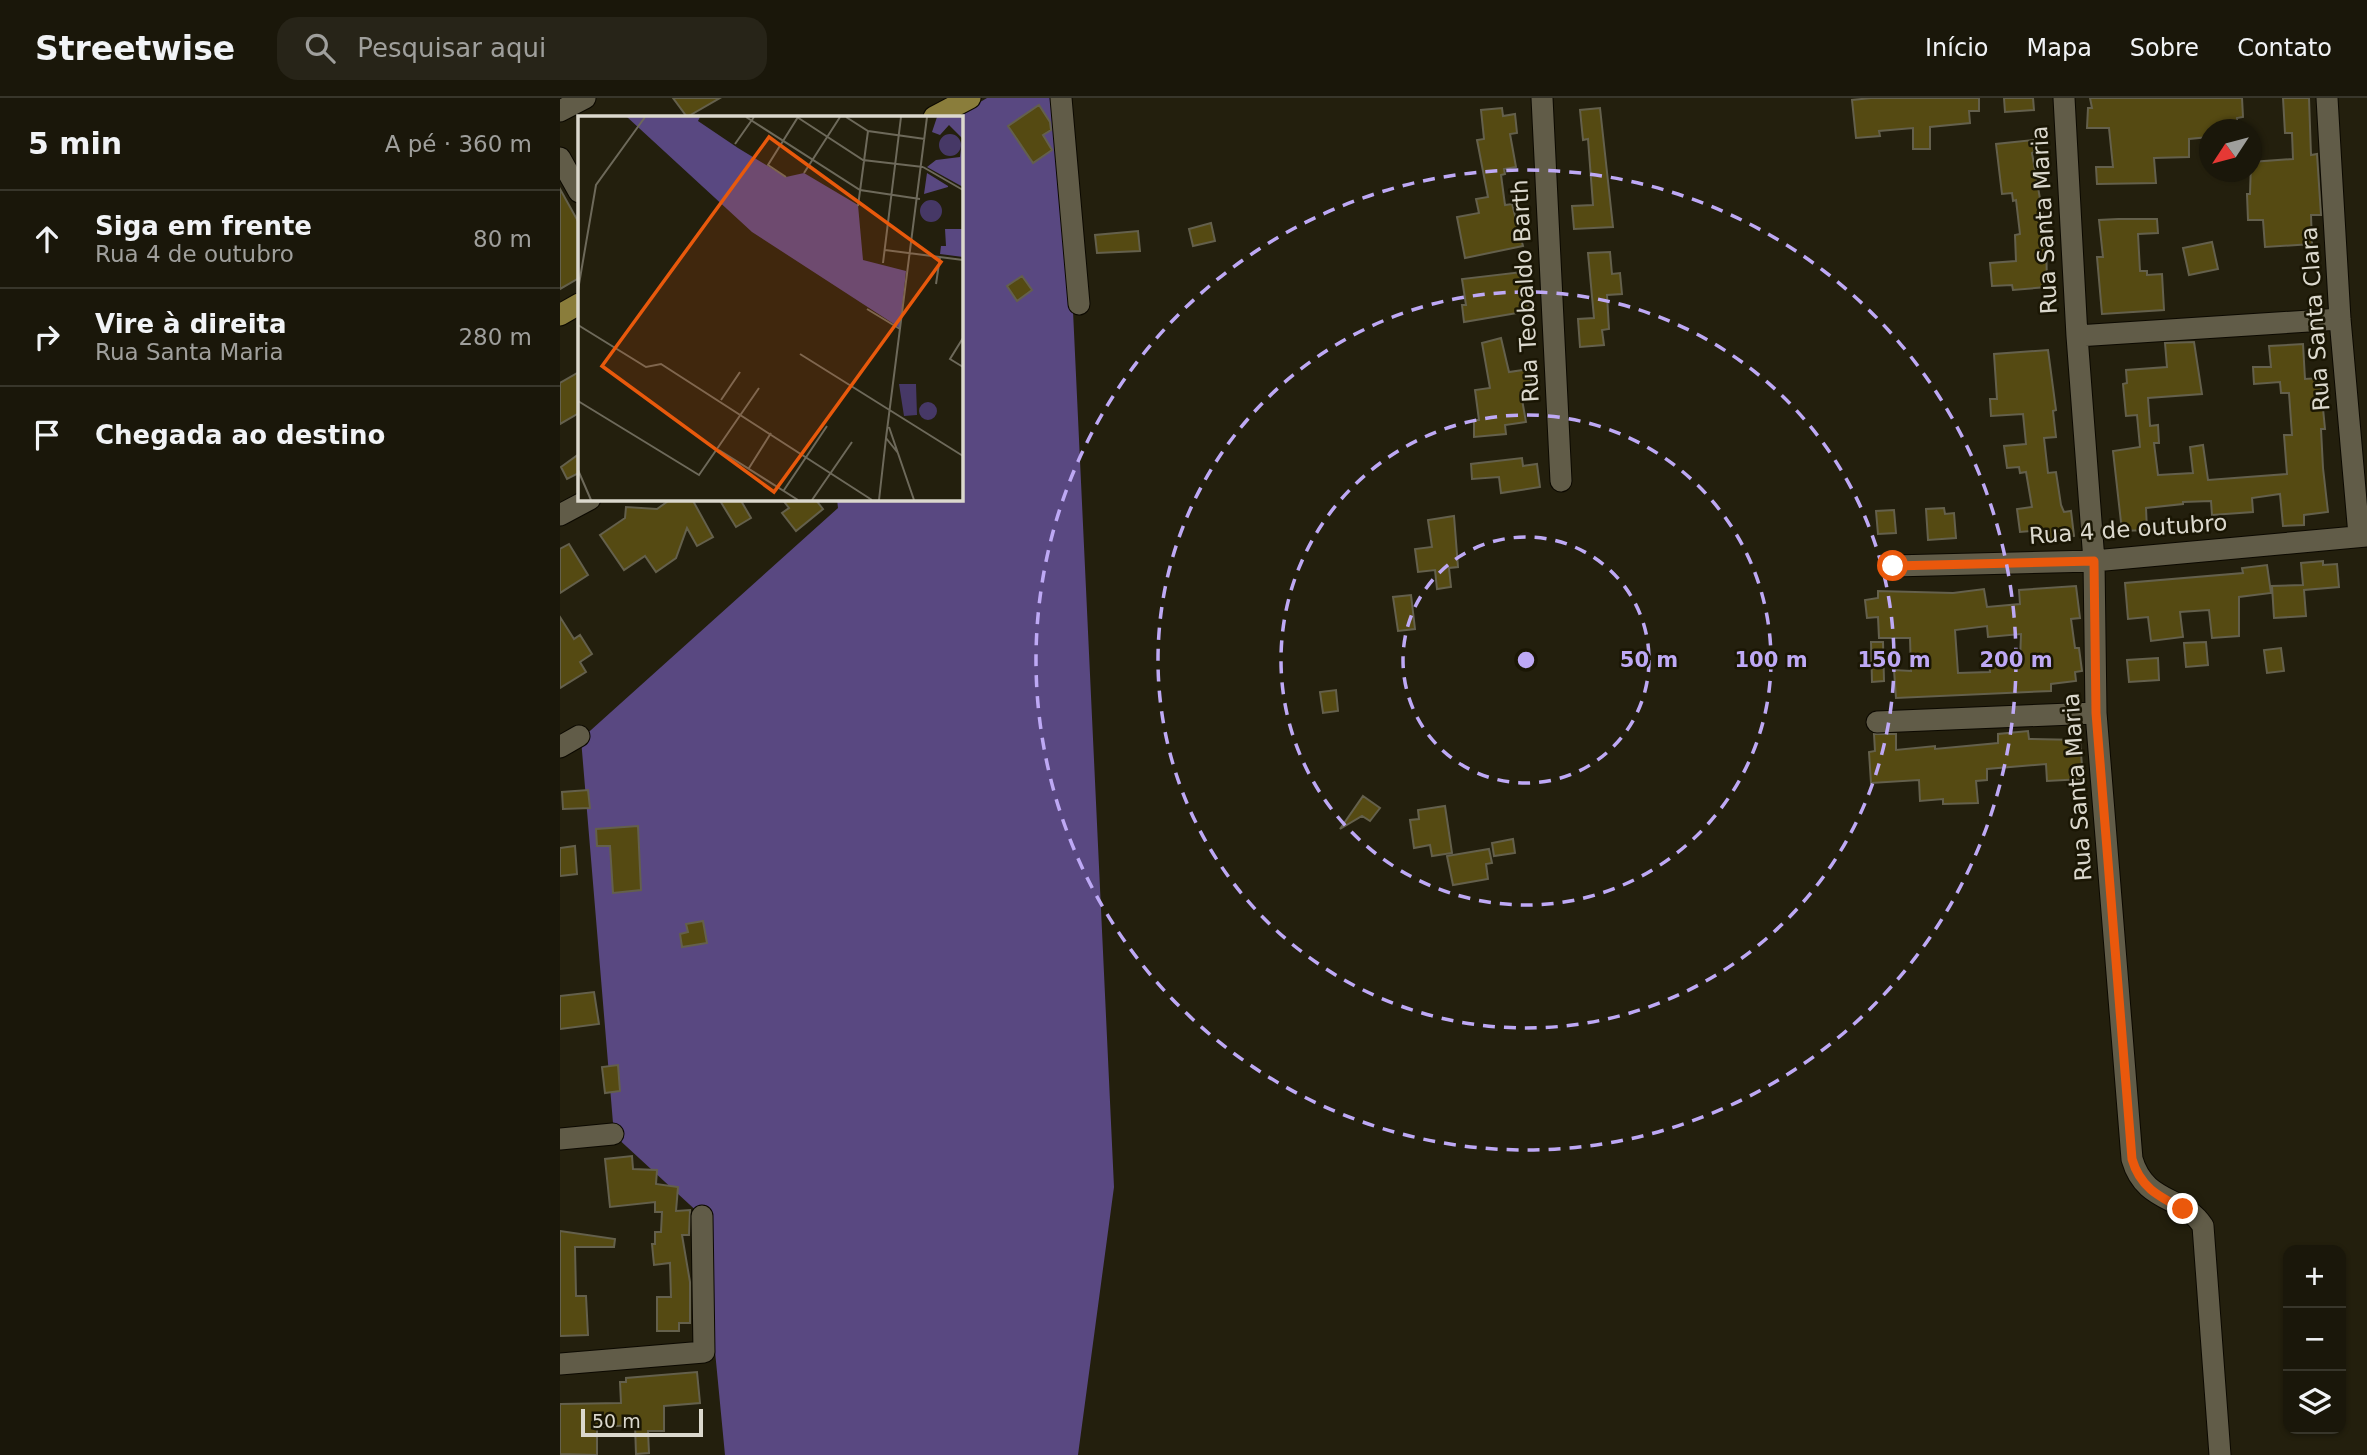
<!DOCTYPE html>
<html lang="pt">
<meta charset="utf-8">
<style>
:root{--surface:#1a170a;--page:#272418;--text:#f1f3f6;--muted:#9f9f9c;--line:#38362b}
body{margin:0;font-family:"DejaVu Sans",sans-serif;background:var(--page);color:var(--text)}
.controls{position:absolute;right:21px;bottom:21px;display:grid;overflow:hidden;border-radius:14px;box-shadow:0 2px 5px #0004}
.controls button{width:63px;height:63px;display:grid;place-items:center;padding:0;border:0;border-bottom:2px solid var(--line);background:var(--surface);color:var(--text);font:35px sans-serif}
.compass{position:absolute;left:1639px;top:21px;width:63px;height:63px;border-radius:50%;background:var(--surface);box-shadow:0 2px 5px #0004;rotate:234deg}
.scale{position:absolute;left:21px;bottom:18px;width:122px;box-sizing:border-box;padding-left:7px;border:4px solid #dbd8cd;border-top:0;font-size:19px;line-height:24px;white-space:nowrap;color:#dbd8cd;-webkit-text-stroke:5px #1a1604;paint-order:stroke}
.stop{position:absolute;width:21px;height:21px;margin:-16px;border:5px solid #ea580c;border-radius:50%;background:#fff}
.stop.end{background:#ea580c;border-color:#fff;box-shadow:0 2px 7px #0008}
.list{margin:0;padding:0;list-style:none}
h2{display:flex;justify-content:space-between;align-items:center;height:91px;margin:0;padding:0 28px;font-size:30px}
h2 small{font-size:23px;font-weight:400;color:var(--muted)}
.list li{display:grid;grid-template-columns:46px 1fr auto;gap:21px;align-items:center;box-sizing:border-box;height:98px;padding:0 28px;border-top:2px solid var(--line)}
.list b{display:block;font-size:26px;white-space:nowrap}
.list p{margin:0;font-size:23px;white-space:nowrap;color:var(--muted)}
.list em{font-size:23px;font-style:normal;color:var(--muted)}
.icon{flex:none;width:38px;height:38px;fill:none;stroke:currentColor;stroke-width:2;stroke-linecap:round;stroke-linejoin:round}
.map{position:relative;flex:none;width:1807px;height:1357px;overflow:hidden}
header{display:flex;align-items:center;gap:42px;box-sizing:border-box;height:98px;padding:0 35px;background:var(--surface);border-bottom:2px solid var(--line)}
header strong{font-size:33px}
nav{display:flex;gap:38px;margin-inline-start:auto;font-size:24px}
.search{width:490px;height:63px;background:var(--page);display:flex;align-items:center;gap:18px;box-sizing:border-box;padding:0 24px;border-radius:21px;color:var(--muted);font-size:26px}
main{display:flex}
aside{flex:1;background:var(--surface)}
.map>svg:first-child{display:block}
.forest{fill:#594881}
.building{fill:#554a12;stroke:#64604c;stroke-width:2;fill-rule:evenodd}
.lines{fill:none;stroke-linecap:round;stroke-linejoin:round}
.minor-casing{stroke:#0c0900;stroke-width:23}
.major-casing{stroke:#0c0900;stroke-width:23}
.minor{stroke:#615c48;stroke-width:21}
.major{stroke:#8a7d3b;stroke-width:21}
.route{stroke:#ea580c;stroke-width:9}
.ring{fill:none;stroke:#bea9f5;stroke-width:3.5;stroke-dasharray:12 9}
.labels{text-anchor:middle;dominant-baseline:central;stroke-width:5;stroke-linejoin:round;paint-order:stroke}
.street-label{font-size:23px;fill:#dbd8cd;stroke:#1a1604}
.inset-road{fill:none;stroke:#6d695a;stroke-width:2}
.view{fill:#e8590c;fill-opacity:0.15;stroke:#e8590c;stroke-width:3.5}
.inset-edge{fill:none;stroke:#dbd8cd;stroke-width:3.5}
.centre{fill:#bea9f5;stroke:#1a1604;stroke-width:3.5}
.ring-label{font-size:21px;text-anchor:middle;font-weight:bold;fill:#bea9f5;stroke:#1a1604;stroke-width:5;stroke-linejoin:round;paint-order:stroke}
</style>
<header>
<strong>Streetwise</strong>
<div class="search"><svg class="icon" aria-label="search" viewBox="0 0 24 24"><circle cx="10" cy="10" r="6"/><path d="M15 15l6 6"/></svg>Pesquisar aqui</div>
<nav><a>Início</a><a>Mapa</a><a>Sobre</a><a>Contato</a></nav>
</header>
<main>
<aside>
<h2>5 min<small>A pé · 360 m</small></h2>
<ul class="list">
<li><svg class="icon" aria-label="ahead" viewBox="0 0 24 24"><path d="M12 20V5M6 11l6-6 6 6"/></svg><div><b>Siga em frente</b><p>Rua 4 de outubro</p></div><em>80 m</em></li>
<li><svg class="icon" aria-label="right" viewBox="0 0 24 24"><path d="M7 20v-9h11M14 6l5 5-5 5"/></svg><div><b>Vire à direita</b><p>Rua Santa Maria</p></div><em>280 m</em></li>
<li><svg class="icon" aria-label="arrive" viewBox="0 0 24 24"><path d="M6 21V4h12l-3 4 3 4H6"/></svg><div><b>Chegada ao destino</b></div></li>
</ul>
</aside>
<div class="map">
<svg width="1807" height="1357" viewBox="0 0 1807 1357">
<rect width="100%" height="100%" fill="#231f0d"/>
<path class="forest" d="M427,0H495L513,213L554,1089L518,1357H165L142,1118L54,1037L21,641L278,410L277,401H401V19H395Z"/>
<path class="building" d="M113,0H160L127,19Z
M1311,0H1419V13H1409L1410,25L1370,29V51H1353V30L1319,33L1320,38L1296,40L1292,2Z
M1444,0H1473L1474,12L1445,14Z
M1530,0H1682L1683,19L1677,20V24L1660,25V32H1649V39L1629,41V59L1594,60L1596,85L1537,86L1536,69H1553L1549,30H1527L1528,10H1532Z
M1723,0H1749L1751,57L1757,56L1761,117H1751L1752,146L1705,149L1703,122H1688L1687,96H1690L1691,64L1733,61L1732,35H1725Z
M479,7L490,24L491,32L483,37L492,52L473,65L448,28Z
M942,10L943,18L955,16L957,35L950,36L956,69L944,71L945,76L941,77L945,107L952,106L963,148L905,160L897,119L919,115L916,101L928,99L917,42L924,41L921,12Z
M1040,10L1053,129L1014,131L1012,108L1033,107L1028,41L1023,42L1020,12Z
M1473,42L1474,54L1472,55L1486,135L1487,189L1453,192L1452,187L1432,188L1430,165L1456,163L1455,137L1460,136L1456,102L1453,103L1452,95L1442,96L1436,46Z
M0,91L19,125V180L0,191Z
M1558,121H1597L1598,135L1578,136L1580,173H1587V177L1602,176L1604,212L1542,216L1537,159H1543L1539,122Z
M651,125L655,143L633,148L629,131Z
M578,133L580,153L537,155L535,137Z
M1652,144L1658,171L1629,177L1623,150Z
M1050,154L1052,176L1060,175L1062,196L1047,197L1049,231L1042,232L1044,247L1020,249L1018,221L1034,220L1028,155Z
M962,174L969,213L904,224L902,207H906L902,181Z
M462,178L472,192L457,203L447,188Z
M941,240L949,274L969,271L973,294L961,296L966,324L945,327L946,336L914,339V322H919L915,292L930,290L922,245Z
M1634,244L1642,296L1588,300L1590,328L1598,327L1599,345H1594L1598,377L1633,375L1630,349L1643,347L1648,382L1727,376L1724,337H1732L1729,295H1721L1720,284L1694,286L1693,269H1711L1709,248L1743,246L1745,281L1760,280L1765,331H1761L1763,370L1768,414L1744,417V427L1723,428L1720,396L1692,400L1693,414L1652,417L1651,403L1623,404V406L1586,410L1587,432L1562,433L1553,353L1580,349L1577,317L1566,318L1563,286L1567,285L1566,272L1607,269L1605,245Z
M1488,252L1496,312L1493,313L1496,339L1484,340L1488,375L1496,374L1501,407L1504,414L1511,413L1514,438L1482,442L1481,432L1460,434L1457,411L1472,409L1466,374L1460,375L1459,369L1447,370L1444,348L1466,346L1463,316L1431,318L1430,301H1437L1434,256Z
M19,274V315L0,326V285Z
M19,356V375L7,381L1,369Z
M962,360L963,368L977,366L980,389L941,395L939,379L912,381L911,366Z
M111,401H132L153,439L137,448L127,430L116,460L96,474L85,458L64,472L40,437L65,420L66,409L97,411Z
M159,401H180L191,420L176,429Z
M222,401H255L263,411L236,433L222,415L229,410Z
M1384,410L1385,416L1394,415L1396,440L1368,442L1366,411Z
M1334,412L1336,435L1318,436L1316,413Z
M894,418L898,469L889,470L891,489L877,491L875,472L858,474L855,451L872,449L868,422Z
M9,446L28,477L0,495V451Z
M1763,463V467L1777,466L1779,489L1744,492L1746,518L1714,520L1712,488L1743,487L1741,465Z
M1707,467L1711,495L1679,499V538L1652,540L1649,512L1620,514L1623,539L1591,543L1588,519L1568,521L1565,485L1683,475L1682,470Z
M1516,488L1520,520L1511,521L1515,550H1519L1522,573L1515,574L1516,583L1491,586V593L1336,600L1334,572L1351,573L1350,540H1319L1318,519L1307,520L1305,502L1318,500V493L1393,495L1424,491L1427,509L1460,506L1459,492ZM1427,528L1428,539L1461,536L1460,563L1429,565L1430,574L1398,575L1395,532Z
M851,497L855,531L838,533L833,499Z
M0,519L14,541L20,537L32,556L20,564L26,574L0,590Z
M1311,544H1323L1324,583L1312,584Z
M1646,544L1648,567L1626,569L1624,545Z
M1721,550L1724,573L1707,575L1704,552Z
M1598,560L1599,582L1569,584L1567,562Z
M776,592L778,613L763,615L760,594Z
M1468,633L1469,641L1520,642L1523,681L1487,683L1486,666L1427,671V682L1416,683L1418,705L1383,706V701L1360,703L1359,682L1311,685L1309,654L1315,653L1314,636H1336V652L1375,648V651L1438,645V636Z
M28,692L30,710L3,711L2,694Z
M803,698L820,710L810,723L802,718L780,731Z
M885,708L892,755L872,758L870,747L854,750L850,722L859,721L858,712Z
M78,728L81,792L53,795L50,748H37L36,731Z
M953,741L955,755L934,758L932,745Z
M15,748L17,776L0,778V750Z
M929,751L932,765L926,766L928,781L893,787L887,758Z
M143,823L147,845L122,849L120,836L128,834L126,826Z
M34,894L39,926L0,931V898Z
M58,967L60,993L45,995L42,969Z
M72,1058L73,1071L97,1072L96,1086L118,1089L116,1113L130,1112L129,1137H122L130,1184V1225H119V1233H97V1199H111L110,1165L94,1167L92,1146H95V1134H101L102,1114H95V1104L50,1109L45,1061Z
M0,1133L55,1141L54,1149H15L16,1198H26L28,1237L0,1238Z
M137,1274L140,1305L104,1308V1333H88L89,1355L76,1356L75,1327L37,1329V1357L0,1356V1306L61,1305L60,1284H66V1280Z"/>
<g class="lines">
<g class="minor-casing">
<path id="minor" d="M501,0L519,206
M982,0L1001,383
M1504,0L1517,238L1534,463L1536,615L1572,1061C1585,1106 1623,1097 1643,1128L1660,1357
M1767,0L1780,221L1799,437
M0,13L25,0
M0,60L19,94
M1517,238L1780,221
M0,417L30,401
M1333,468L1534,463L1807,438
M1317,624L1536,615
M0,649L19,638
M0,1041L53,1036
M0,1266L144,1254L142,1118"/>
</g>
<g class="major-casing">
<path id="major" d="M374,19L410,0
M0,217L19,206"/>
</g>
<use href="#minor" class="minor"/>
<use href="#major" class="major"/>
</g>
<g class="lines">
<path class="route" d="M1333,468L1534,463L1536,615L1572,1061C1580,1089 1598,1098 1623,1111"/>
</g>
<g class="ring">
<circle cx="966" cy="562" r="123"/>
<circle cx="966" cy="562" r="245"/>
<circle cx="966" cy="562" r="368"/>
<circle cx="966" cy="562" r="490"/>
</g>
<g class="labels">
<g class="street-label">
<text transform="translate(1484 122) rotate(-93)">Rua Santa Maria</text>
<text transform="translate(965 193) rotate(-93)">Rua Teobaldo Barth</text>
<text transform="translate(1755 221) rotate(-94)">Rua Santa Clara</text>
<text transform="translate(1568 431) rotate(-4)">Rua 4 de outubro</text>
<text transform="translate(1517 689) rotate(-94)">Rua Santa Maria</text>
</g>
</g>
<g transform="translate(18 18)">
<rect width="385" height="385" fill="#231f0d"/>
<path d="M361 29a11 11 0 1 1 22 0a11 11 0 1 1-22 0ZM342 95a11 11 0 1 1 22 0a11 11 0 1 1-22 0ZM321,268H338L339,299L326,300ZM341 295a9 9 0 1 1 18 0a9 9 0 1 1-18 0Z" fill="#463866"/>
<path d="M49,1H122L120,5L160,32L208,61L226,57L280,89L285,144L328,155L322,212L174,116ZM359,1H385V71L349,51L358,44L382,41L384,22L371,9L362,19L354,16ZM349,57L370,70V71L346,78ZM367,113H385V141L362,138L363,130H368Z" fill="#594881"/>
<path class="inset-road" d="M168,1L282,74L342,83M219,1L285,44L345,51M268,1L290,15L347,23M157,28L176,1M345,51L385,74M226,57L262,1M208,61L190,49L220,1M280,90L290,15M307,134L385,144M305,147L323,1M358,168L362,141M0,174L18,69L67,1M289,193L322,213M0,209L68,251L83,248L294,384M385,222L372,243L385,251M222,238L385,340M143,284L162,256M0,285L121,359L181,272M311,311L336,384M141,334L220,384M320,337L308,322L349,1M171,352L193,317M0,354L13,384M206,374L249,310M234,384L274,326M301,384L308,322"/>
<path class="view" d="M191,21L363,146L196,376L24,250Z"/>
<rect width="385" height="385" class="inset-edge"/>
</g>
<circle cx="966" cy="562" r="10" class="centre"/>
<g class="ring-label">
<text x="1089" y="569">50 m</text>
<text x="1211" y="569">100 m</text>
<text x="1334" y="569">150 m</text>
<text x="1456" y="569">200 m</text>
</g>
</svg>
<div class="controls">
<button>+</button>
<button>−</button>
<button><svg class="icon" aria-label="layers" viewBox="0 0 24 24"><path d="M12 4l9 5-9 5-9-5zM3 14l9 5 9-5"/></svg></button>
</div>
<svg class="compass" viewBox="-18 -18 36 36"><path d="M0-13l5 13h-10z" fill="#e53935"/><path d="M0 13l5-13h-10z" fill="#9f9f9c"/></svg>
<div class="scale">50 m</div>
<div class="stop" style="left:1333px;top:468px"></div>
<div class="stop end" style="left:1623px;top:1111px"></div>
</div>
</main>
